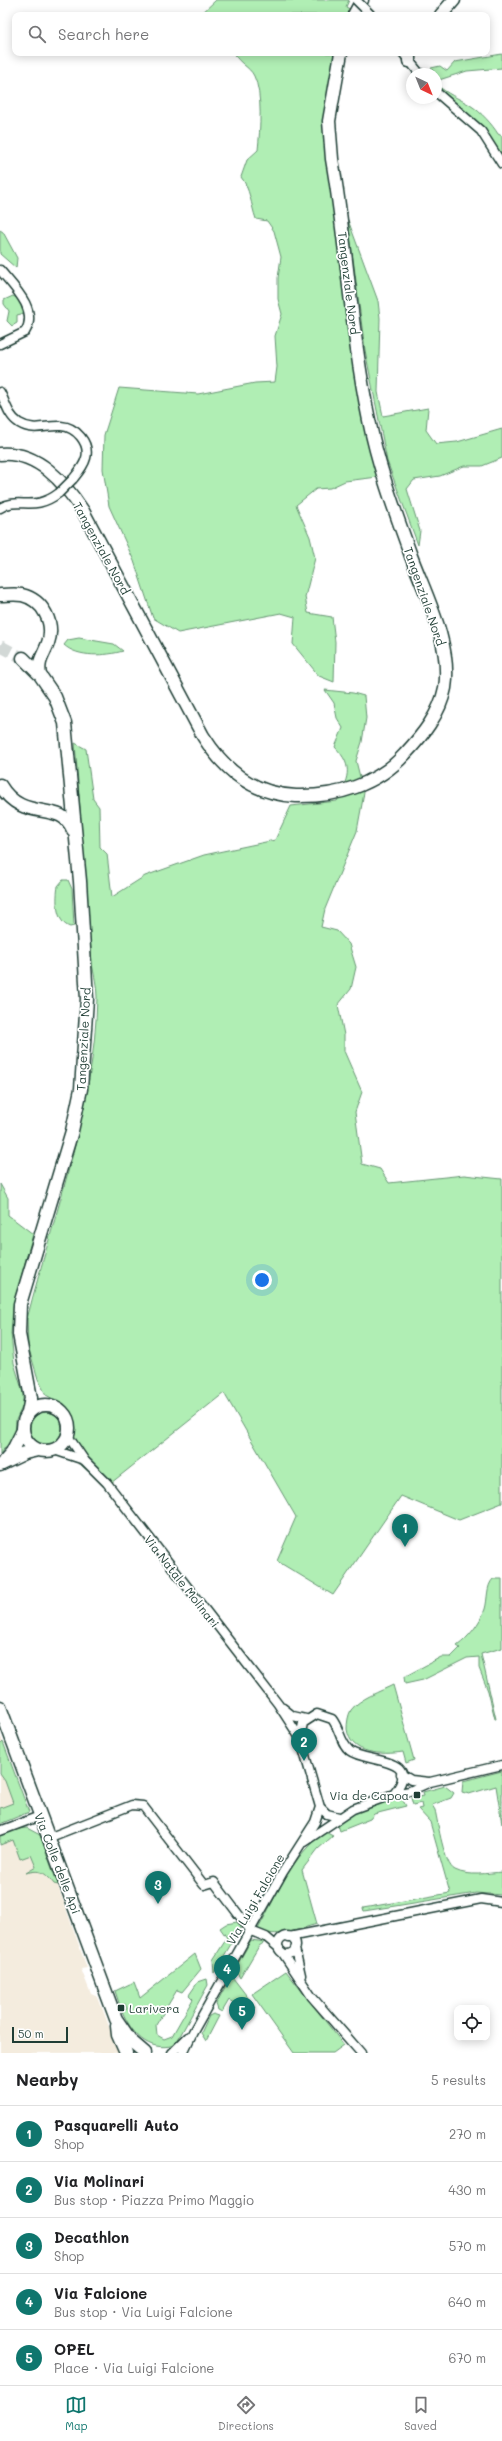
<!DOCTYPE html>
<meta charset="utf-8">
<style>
:root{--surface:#fff;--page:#f2f2f2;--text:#202124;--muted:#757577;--line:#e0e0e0;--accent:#0f766e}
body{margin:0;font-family:Mali,sans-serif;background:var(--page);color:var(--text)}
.controls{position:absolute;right:12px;bottom:12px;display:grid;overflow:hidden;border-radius:8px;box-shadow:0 2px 10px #0003}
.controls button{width:36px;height:36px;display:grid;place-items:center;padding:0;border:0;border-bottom:1px solid var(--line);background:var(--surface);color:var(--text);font:20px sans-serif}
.compass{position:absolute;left:406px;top:68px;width:36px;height:36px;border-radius:50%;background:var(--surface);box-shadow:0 2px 10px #0003;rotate:137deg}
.scale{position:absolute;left:12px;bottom:10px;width:56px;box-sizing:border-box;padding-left:4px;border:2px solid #1f3d34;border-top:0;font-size:11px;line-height:14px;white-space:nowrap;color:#1f3d34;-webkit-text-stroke:3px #fff;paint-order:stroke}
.you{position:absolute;left:262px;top:1280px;width:14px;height:14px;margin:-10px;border:3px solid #fff;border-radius:50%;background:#1a73e8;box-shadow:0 0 0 6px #1a73e833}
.badge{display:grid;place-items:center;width:26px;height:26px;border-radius:50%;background:var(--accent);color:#fff;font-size:13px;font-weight:700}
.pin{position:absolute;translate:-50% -33px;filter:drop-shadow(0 1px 2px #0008)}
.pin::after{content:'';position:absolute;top:21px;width:14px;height:12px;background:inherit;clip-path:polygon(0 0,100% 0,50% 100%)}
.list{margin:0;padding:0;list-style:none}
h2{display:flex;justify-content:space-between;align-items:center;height:52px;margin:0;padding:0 16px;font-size:17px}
h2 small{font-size:13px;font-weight:400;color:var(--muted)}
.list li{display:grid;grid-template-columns:26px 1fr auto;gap:12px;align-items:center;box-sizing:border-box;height:56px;padding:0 16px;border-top:1px solid var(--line)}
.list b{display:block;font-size:15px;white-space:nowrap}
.list p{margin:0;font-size:13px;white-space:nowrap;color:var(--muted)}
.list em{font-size:13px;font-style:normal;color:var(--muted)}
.icon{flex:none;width:22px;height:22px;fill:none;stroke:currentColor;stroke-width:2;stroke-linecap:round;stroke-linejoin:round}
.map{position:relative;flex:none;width:502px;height:2053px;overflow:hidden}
.search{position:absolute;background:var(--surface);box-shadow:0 2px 10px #0003;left:12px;right:12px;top:12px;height:44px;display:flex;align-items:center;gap:10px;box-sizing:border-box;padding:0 14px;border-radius:8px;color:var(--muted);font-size:15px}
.sheet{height:332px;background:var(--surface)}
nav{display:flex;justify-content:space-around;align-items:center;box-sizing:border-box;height:56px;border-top:1px solid var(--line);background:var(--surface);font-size:11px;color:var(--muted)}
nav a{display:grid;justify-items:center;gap:2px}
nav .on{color:var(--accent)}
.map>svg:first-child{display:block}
.built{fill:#f4ecde}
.green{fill:#b0eeb4;stroke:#689674}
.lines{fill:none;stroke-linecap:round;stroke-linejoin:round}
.primary-tunnel{stroke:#d2d8d6;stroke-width:12;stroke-dasharray:12 6;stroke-linecap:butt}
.street-casing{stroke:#1f3d34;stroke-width:11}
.primary-casing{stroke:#1f3d34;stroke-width:15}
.street{stroke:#fff;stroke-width:8}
.primary{stroke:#fff;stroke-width:12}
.street-bridge-casing{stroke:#1f3d34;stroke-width:11;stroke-linecap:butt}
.street-bridge{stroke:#fff;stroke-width:8}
.poi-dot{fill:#1f3d34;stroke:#fff;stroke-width:1.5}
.labels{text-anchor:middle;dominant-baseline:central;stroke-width:3.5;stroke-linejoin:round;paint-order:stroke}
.street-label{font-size:12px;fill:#1f3d34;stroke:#fff}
.poi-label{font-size:12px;fill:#1f3d34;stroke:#fff;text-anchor:end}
</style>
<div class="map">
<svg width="502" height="2053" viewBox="0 0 502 2053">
<rect width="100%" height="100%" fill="#fff"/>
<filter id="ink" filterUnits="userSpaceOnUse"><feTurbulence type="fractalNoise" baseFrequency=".025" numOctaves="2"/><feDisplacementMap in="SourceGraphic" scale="8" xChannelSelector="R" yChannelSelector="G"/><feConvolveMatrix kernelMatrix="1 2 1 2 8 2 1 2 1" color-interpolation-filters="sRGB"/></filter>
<g filter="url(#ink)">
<path class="built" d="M0,1734L29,1812L0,1824Z
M27,1828L40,1835L87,1968L81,1969L91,1994L98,1997L119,2053H0V1836L18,1829Z"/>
<path class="green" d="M216,0H349L346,7L353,11L351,15H200Z
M234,53H338L325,111L331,184L378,477L345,481L330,488L316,489L296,505L310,537L315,558L305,597L308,613L332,617L335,642L334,682L319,676L293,644L295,617L281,613L178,633L153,618L134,561L109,506L103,469L104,435L119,388L198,394L255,383L275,382L277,367L275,336L282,314L278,299V278L281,257L274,231L267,221L256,219C251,205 250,188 241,177L247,160L258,150C260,130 263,94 254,76C250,67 238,63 234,53Z
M502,54V68L467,71L439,80L431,68L440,66L447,71L455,62Z
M436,84C447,94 458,98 470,105C481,112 492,124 498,134L502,136V157L436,89Z
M348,220L378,301L380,318L378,392L383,416L428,408L426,430L436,444L457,442L502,429V458L482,466H464L440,476L414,480L407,489L420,531L418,545L387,461L365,350Z
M0,230L3,232L17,258L16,268L0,254Z
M13,296L22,301L25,313L17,315V323L12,326L7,321L9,311L4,304V300Z
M79,638L114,644L123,651C106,656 78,658 64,645L68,640Z
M325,690L353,693L364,696L366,718L362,742L356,761L364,793L357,831L325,909L321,927L337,931L349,944L356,967L351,989L338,1005L344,1035V1051L362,1092L355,1112L362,1164L380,1169L389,1183L464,1175L502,1179V1503L459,1520L401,1496L333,1595L277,1561L296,1517L224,1393L106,1487L81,1465V1449L75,1440L73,1421L70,1414L62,1404L46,1395L38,1379L28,1346L27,1319C54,1213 95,1107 97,997C97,986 94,974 92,964L75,743L86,749L93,799L99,807L100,847L107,854L112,897L145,876L204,855L275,840L291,806L337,801C347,778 355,768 335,747L343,728L337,718L334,703Z
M63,880H68L72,889L74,926L70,927C55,922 56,898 58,886Z
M0,1184L8,1198V1215L33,1234L13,1306L11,1334L14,1363L23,1393V1405L16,1420L15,1435L0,1454Z
M30 1428a16 16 0 1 1 32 0a16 16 0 1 1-32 0Z
M493,1579H502V1648L481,1654L496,1719H495L488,1691L479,1668V1657L467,1658L423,1680L405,1684L404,1677L441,1657H451L460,1648L457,1646C469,1637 480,1623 485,1609C488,1599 486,1586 493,1579Z
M393,1685L414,1760L406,1763L403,1752C382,1755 350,1755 347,1729C347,1723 348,1715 351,1710C359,1699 381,1691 393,1685Z
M3,1742L29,1812L0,1824V1808L13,1803L5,1781L0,1774V1745Z
M502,1771V1824L496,1786L469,1794L462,1792L463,1781Z
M445,1786L454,1793L451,1798L432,1805L435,1810C438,1823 444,1865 455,1870C469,1877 488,1873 502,1872V1895L476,1893L364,1911L363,1908L450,1893L430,1822L418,1809L422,1808L421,1803L413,1805L411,1798L414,1794L415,1798L424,1796L423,1792Z
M401,1797L406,1806L374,1814L370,1819L340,1831L337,1822L354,1812Z
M27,1828L40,1835L58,1885L54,1884C45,1872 40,1869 26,1873L36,1867L31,1855L20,1859L13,1840L0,1845V1836L18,1829Z
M325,1832L333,1836L318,1849L302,1870L317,1924C298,1929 276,1940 258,1929C277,1895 292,1855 325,1832Z
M237,1922L241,1927L214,1973L213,1960L227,1938L220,1928L226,1924Z
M251,1940L265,1942L259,1946L240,1978L235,1969Z
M195,1954L201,1969L182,1992L177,1990L156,2025L157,2035L164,2039L172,2036L193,1999L189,1995L198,1982L207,1979L208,1985L175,2045C147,2053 131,2032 122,2011L127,2009L125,2004L120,2006L115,1991L134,1982L140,1998Z
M286,1971L344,2045L333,2053H294L252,1994Z
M230,1978H233L256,2008L245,2010L229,2000L222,2012L218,2010L216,2004Z
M213,2014L219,2016L206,2041L201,2033L209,2016Z"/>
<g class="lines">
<path class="primary-tunnel" d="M0,646L23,658"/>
<g class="street-casing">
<path id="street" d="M403,53L420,74
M436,92L481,131L502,164
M0,270C14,287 39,310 25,332L0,344
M0,392C6,403 8,416 19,423C34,432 45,425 61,426C76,427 90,443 86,458C84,466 78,473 73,479
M0,508C19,496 33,513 59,493
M68,1436L85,1461L107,1483L278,1704L300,1738
M54,1450L84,1460
M283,1708L293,1716L306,1719
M401,1774L411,1780L429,1782
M394,1794L410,1791L430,1782L502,1765
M0,1831L40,1816
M48,1838L132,1805L143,1806L204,1885L214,1882L251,1931L266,1937L279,1948
M304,1842L353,1809L394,1794C424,1756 365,1763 350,1751C340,1743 340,1729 332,1719L317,1714L303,1723L300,1738L320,1807L327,1814L339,1817
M278 1945a9 9 0 1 1 18 0a9 9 0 1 1-18 0Z
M289,1937L481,1899L502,1902
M295,1949L301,1975
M282,1952L312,1997L361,2053
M172,2053L188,2037
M183,2053L193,2032L283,1872L315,1822L320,1807"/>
</g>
<g class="primary-casing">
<path id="primary" d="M354,15L362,0
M441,15L454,0
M409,61V53
M0,454C38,451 64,482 83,511L203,736C225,771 253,794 296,796C337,797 377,785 405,754C422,736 440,714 445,688C452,645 426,596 411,556C395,511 378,466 369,420C351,334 347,245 332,159L329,121L341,53
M0,595C7,595 14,594 22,595C43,600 55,623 48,643C44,655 37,661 40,675
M23,658L40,675L55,697L65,723L80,881L87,999L81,1089L72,1131L20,1304L19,1334L31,1398L28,1413
M0,785C24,825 60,798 73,830
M23 1428a23 23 0 1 1 46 0a23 23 0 1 1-46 0Z
M4,1461L12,1452L22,1432
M0,1465L25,1453L38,1450
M0,1707L116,2019L131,2041L145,2053
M117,2026L118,2035L126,2053"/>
</g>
<use href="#street" class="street"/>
<use href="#primary" class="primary"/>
<g class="street-bridge-casing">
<path id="street-bridge" d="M356,0L371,15
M59,493L73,479"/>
</g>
<use href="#street-bridge" class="street-bridge"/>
</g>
</g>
<g class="poi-dot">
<rect x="413" y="1791" width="8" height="8" rx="2"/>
<rect x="117" y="2004" width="8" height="8" rx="2"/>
</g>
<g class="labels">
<g class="street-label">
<text transform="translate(349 283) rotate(83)">Tangenziale Nord</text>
<text transform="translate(102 548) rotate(61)">Tangenziale Nord</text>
<text transform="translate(425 596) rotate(71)">Tangenziale Nord</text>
<text transform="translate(83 1039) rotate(-87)">Tangenziale Nord</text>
<text transform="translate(182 1581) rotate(52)">Via Natale Molinari</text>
<text transform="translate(58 1863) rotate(69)">Via Colle delle Api</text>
<text transform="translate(255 1899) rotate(-60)">Via Luigi Falcione</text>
</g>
<g class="poi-label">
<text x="409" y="1795">Via de Capoa</text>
<text x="129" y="2008" text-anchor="start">Larivera</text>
</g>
</g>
</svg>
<div class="controls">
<button><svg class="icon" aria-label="locate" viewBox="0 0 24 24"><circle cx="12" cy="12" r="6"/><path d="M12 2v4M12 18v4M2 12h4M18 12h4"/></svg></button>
</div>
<svg class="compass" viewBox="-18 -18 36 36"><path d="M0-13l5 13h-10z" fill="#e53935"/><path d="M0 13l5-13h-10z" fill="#757577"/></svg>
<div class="scale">50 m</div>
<div class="you"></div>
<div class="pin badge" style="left:405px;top:1547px">1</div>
<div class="pin badge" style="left:304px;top:1761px">2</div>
<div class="pin badge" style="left:158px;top:1904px">3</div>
<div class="pin badge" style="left:227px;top:1988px">4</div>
<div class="pin badge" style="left:242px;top:2030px">5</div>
<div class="search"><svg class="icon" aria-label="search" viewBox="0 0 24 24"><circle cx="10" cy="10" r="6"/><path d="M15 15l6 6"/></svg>Search here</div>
</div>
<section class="sheet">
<h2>Nearby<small>5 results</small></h2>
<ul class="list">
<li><span class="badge">1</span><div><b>Pasquarelli Auto</b><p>Shop</p></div><em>270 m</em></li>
<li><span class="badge">2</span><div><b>Via Molinari</b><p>Bus stop · Piazza Primo Maggio</p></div><em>430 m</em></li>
<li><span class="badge">3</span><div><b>Decathlon</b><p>Shop</p></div><em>570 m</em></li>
<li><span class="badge">4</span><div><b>Via Falcione</b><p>Bus stop · Via Luigi Falcione</p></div><em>640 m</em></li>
<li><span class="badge">5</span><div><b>OPEL</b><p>Place · Via Luigi Falcione</p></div><em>670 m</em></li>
</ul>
</section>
<nav>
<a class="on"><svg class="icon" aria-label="map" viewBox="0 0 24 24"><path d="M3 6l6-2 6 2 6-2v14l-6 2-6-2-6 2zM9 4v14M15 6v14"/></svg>Map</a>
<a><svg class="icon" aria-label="directions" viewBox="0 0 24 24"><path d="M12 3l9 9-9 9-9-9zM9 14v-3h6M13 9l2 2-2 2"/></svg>Directions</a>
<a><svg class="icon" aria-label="saved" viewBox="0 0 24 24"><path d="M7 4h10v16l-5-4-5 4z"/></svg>Saved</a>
</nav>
